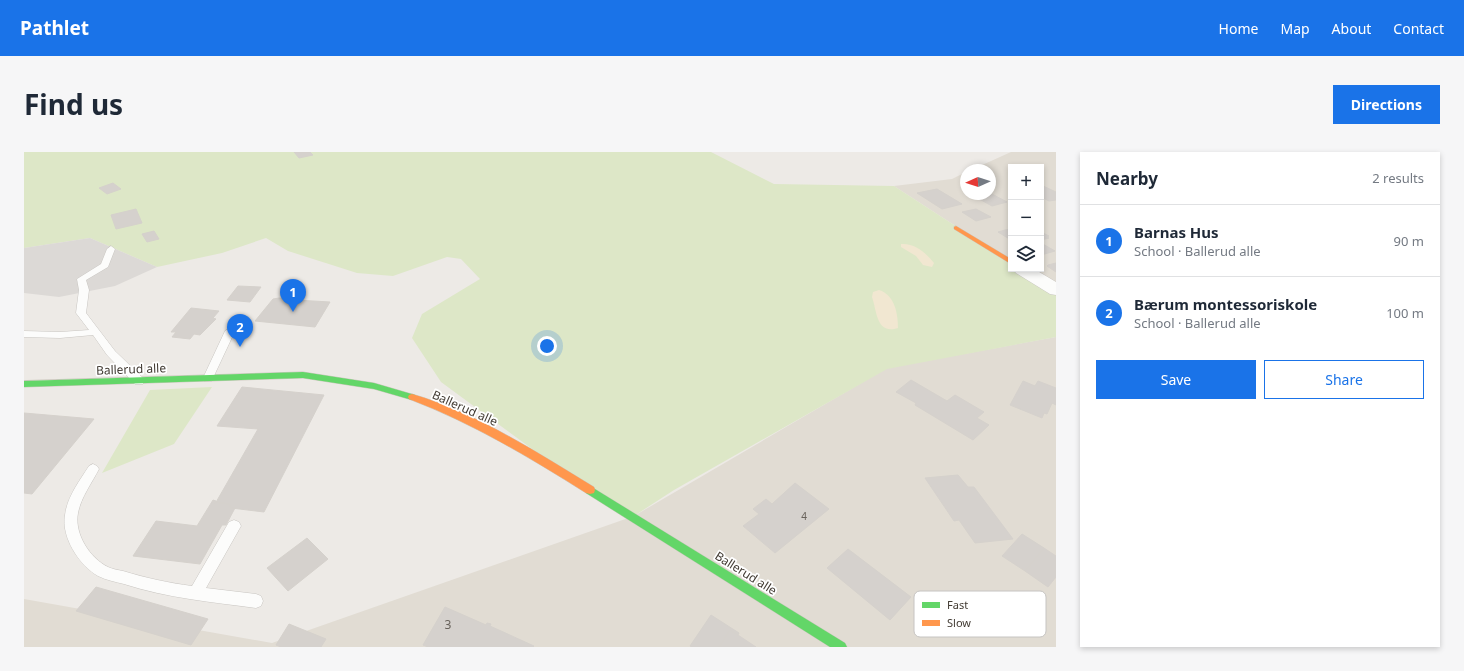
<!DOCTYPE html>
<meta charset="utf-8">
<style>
:root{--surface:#fff;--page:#f6f6f7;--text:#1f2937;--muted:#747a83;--line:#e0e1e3;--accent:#1a73e8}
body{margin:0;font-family:"Noto Sans",sans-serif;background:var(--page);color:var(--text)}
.controls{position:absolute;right:12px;top:12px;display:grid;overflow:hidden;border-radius:0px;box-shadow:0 2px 6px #0003}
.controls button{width:36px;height:36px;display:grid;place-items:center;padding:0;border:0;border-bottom:1px solid var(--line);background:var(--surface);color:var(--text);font:20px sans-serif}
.compass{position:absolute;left:936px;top:12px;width:36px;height:36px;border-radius:50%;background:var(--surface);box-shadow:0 2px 6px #0003;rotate:267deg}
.you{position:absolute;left:523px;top:194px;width:14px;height:14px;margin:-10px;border:3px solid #fff;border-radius:50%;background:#1a73e8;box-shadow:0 0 0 6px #1a73e833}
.badge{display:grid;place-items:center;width:26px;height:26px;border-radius:50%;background:var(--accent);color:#fff;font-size:13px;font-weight:700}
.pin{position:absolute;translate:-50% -33px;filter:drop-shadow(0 1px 2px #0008)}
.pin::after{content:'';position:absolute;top:21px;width:14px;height:12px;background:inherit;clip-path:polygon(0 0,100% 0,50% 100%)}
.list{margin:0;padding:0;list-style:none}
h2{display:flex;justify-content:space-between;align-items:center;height:52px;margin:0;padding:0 16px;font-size:17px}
h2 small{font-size:13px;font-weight:400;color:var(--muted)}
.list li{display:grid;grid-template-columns:26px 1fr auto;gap:12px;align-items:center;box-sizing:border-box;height:72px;padding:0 16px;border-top:1px solid var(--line)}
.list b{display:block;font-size:15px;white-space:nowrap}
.list p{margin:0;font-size:13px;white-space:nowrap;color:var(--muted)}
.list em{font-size:13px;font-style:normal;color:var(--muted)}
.actions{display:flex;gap:8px;padding:12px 16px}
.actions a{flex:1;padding:9px 0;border:1px solid var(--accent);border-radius:0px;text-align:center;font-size:14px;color:var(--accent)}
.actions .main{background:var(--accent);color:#fff}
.icon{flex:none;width:22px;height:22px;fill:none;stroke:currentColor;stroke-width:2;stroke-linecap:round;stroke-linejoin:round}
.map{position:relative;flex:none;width:1032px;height:495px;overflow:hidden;border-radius:0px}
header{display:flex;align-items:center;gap:24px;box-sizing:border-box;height:56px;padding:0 20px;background:var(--accent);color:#fff}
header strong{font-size:19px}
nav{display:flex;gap:22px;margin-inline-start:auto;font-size:14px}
.intro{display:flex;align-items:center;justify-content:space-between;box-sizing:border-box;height:96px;padding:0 24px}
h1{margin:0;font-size:28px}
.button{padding:10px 18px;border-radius:0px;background:var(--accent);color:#fff;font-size:14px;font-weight:700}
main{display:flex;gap:24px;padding:0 24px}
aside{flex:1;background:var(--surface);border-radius:0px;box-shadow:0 2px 6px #0003}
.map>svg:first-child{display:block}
.residential{fill:#e1dcd3}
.green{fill:#dde7c7}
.sand{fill:#f1e7d1}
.parking{fill:#dcd9d6}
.building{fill:#d5d1cd;stroke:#d5d1cc}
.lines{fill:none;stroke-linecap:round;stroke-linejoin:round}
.lane-casing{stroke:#c9c6c2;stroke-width:1}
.street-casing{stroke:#c9c6c2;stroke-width:1}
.fast-casing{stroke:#cdc8bf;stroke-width:1}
.slow-casing{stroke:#cdc8bf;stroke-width:1}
.lane{fill:#fcfcfb;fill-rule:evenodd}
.street{fill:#fcfcfb;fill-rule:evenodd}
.fast{fill:#63d668;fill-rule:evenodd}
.slow{fill:#ff974d;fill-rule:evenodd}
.labels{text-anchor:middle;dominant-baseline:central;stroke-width:3.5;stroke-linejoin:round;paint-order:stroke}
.number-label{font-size:10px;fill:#68625b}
.street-label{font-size:12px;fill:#423b33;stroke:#fff}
.near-number-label{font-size:12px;fill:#68625b}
.key{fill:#fff;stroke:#c6c4c2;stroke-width:1}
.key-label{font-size:11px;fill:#423b33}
</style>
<header>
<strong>Pathlet</strong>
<nav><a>Home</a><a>Map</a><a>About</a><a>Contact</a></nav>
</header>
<div class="intro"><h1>Find us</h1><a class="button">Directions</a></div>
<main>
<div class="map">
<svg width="1032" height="495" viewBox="0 0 1032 495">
<rect width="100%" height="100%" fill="#edeae6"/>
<path class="residential" d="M987,0H1032V138L998,117H1017V15H987V110L870,34L928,27L942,20V42H966V18H947Z
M1032,185V495H0V447L248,491L610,364L863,216Z"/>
<path class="green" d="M0,0H687L750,32L870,34L987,110V117H998L1032,138V185L863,217L650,338L610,364L557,333L417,230L388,186L398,162L456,127L437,107L423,105L369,124L333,121L264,99L242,86L198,101L133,115L66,86L0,96Z
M188,235L150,292L78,321L126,238Z"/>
<path class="sand" d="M877,92C891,91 901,100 910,111L908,115L899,113L892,104L877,95Z
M855,138C871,143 874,162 874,176C852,183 853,159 848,145L849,140Z"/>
<path class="parking" d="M66,86L133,115L91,134L35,145L0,141V96Z"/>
<path class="building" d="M270,0H286L289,3L275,6Z
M89,31L97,37L83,42L75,36Z
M1017,33L1032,40V48L1025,49L1017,45Z
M913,37L938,52L918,57L893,41Z
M966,41L983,50L968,54L946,42H966Z
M112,57L118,71L92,77L87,63Z
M952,57L967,65L952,69L938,60Z
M987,77V88L974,80L981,78Z
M130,79L135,87L123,90L118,82Z
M1017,80L1025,84L1023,85L1025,86L1017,88Z
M1017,91L1031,99L1017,103Z
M1032,111V120L1023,114L1024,113Z
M214,134L237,135L226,150L203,148Z
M255,146L272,148L306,150L291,175L231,169L249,147Z
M167,156L195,159L189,166L192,167L176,183L170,182L166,187L148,185L152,180H147Z
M887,228L923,249L931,243L960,260L953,266L965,273L949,288L891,253L892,251L872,240Z
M999,229L1011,234L1014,229L1032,236V253L1028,251L1023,262L1020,261L1018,266L986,253Z
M218,235L300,243L240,360L207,356L205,352L191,350V352L234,277L193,274Z
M0,261L70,267L8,342L0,341Z
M934,323L944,335H950L989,387L951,391L935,368L930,369L901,326Z
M771,331L805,357L751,401L719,374L735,362L729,357L742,347L748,352Z
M189,348L192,349L191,352V350L205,352L207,356H211L202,373H198L176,412L109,404L132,369L173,374Z
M998,382L1020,396L1001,419L978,404Z
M283,386L304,407L264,439L243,416Z
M1020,396L1032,404V425L1024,435L1001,419Z
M824,397L887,445L866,468L803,416Z
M72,435L184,467L167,493L52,459Z
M421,455L462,473L463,471L467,472L466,474L510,494L509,495H404L399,493Z
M687,463L715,481L714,483L706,478L695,495H668L666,494Z
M265,472L302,487L297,495H257L252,493Z
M706,478L714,483L732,495H695Z"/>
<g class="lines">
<g class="lane-casing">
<path id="lane" d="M87,94L91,97L84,115L62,128L65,138L62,161L91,199L119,226L120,229L119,232H111L83,203L69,183L36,186L0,185V179L36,180L65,178L52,161L55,138L53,127L77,112L83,97Z
M206,176L211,179L189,226L188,229H180L179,226L201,179Z
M69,312L73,314L75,317C68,331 57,345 54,361C50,382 66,406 84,415C88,417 94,418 99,419C122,426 145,431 168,434L205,370L210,368L215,370L217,374L182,436L232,442L237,444L239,449L237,454L232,456C188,450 143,446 100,432C92,430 82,428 74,424C55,413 37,385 41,363C43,345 56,328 65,314Z"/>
</g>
<g class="street-casing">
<path id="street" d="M989,117H1010L1032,130V143L1026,142L992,121Z"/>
</g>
<g class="fast-casing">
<path id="fast" d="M279,220L350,231L391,243L392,245L388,248L350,237L279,226L0,235V229Z
M566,334L821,491L823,495H806L562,341L561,338L562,335Z"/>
</g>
<g class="slow-casing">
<path id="slow" d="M932,74L987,107V112L930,77V75Z
M388,242C451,260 514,301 570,335L571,338L570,341L566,342L562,341C505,305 448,271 385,247L384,245L385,243Z"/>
</g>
<use href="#lane" class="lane"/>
<use href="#street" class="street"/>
<use href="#fast" class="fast"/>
<use href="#slow" class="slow"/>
</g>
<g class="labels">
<g class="number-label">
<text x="780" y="364">4</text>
</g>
<g class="street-label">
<text transform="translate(107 217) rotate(-2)">Ballerud alle</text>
<text transform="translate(441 256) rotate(24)">Ballerud alle</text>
<text transform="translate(722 421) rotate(32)">Ballerud alle</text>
</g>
<g class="near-number-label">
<text x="424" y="472">3</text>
</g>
</g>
<rect x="890" y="439" width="132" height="46" rx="6" class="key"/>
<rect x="898" y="450" width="18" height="6" fill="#63d668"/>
<rect x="898" y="468" width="18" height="6" fill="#ff974d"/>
<g class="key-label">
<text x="923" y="457">Fast</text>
<text x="923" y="475">Slow</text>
</g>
</svg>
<div class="controls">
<button>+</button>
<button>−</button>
<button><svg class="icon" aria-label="layers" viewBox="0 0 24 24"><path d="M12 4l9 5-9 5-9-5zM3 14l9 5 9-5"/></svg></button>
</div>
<svg class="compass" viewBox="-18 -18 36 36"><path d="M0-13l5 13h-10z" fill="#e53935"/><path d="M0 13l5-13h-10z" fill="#747a83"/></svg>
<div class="you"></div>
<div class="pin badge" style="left:269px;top:160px">1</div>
<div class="pin badge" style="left:216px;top:195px">2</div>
</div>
<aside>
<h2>Nearby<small>2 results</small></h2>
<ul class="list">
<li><span class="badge">1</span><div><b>Barnas Hus</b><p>School · Ballerud alle</p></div><em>90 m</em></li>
<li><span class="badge">2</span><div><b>Bærum montessoriskole</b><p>School · Ballerud alle</p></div><em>100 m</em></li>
</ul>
<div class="actions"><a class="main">Save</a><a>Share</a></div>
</aside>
</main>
